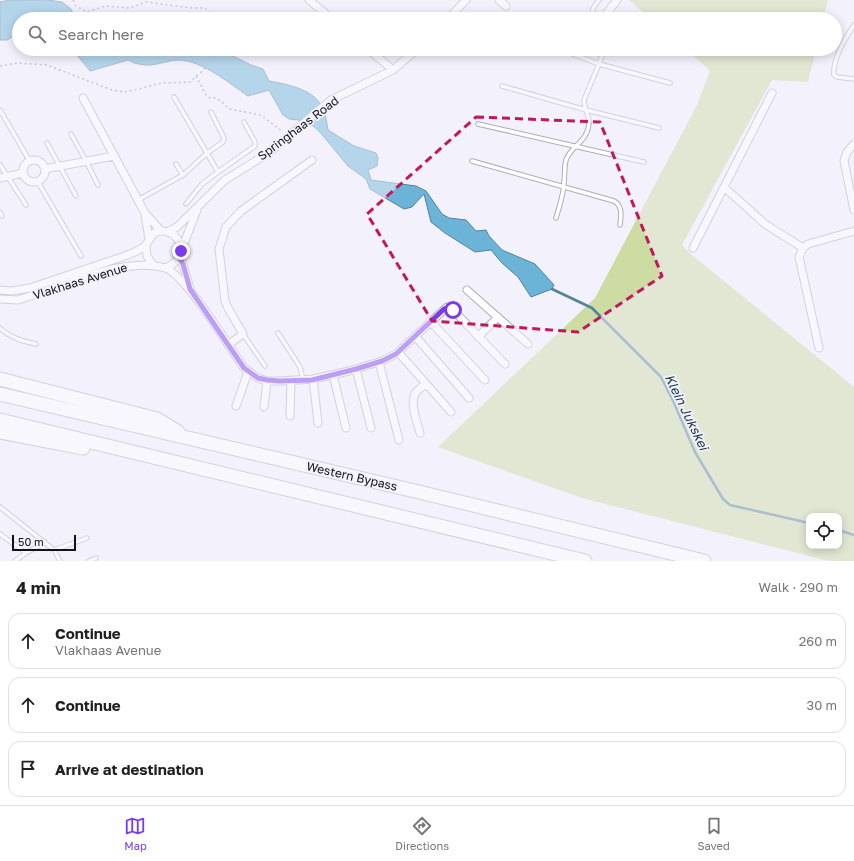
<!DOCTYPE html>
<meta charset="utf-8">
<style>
:root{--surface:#fff;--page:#f6f6f6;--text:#202124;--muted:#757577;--line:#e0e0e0;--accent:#7c3aed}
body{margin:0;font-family:"Golos Text",sans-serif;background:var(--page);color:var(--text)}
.controls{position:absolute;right:12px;bottom:12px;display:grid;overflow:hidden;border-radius:8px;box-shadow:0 2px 10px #0003}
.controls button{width:36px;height:36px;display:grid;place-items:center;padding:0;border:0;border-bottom:1px solid var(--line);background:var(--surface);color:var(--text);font:20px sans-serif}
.scale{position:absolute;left:12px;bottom:10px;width:64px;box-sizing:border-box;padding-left:4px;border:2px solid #121114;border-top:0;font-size:11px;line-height:14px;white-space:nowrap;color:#121114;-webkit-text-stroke:3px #f3f1fc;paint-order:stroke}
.stop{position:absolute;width:12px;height:12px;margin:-9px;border:3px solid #7c3aed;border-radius:50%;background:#fff}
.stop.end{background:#7c3aed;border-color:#fff;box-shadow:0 1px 4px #0008}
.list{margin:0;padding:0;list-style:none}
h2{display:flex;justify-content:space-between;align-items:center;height:52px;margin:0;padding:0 16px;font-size:17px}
h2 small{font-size:13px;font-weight:400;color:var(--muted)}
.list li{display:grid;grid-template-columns:26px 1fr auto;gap:12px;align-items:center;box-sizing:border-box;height:56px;margin:0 8px 8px;padding:0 8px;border:1px solid var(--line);border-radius:12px}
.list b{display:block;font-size:15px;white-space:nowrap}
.list p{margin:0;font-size:13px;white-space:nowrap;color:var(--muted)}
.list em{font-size:13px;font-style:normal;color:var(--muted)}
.icon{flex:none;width:22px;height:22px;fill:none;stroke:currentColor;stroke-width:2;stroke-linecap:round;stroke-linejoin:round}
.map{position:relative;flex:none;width:854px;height:561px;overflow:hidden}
.search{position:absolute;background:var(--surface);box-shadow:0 2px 10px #0003;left:12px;right:12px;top:12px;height:44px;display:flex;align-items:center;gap:10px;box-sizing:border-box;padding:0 14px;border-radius:22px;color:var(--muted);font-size:15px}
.sheet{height:244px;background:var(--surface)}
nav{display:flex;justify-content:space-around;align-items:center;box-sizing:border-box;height:56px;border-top:1px solid var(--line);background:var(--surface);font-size:11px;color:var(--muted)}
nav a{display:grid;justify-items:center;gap:2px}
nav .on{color:var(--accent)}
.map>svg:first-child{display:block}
.green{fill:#ccdca3;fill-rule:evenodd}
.water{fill:#6bb4d7;stroke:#50839c}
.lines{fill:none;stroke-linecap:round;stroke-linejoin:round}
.stream{stroke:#50839c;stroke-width:2.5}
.service-casing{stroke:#aeacb6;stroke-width:5.5}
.minor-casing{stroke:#aeacb6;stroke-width:9}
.motorway-casing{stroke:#aeacb6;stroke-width:15}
.path{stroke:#9998a0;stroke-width:1.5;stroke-dasharray:2 3;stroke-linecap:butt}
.service{stroke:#fff;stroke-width:3.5}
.minor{stroke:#fff;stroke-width:7}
.motorway{stroke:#fff;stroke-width:13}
.route{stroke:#7c3aed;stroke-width:5}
.marked{fill:none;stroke:#c2185b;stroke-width:3;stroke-dasharray:8 5;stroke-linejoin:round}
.labels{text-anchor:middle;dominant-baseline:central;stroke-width:3.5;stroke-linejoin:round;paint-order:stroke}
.street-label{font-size:12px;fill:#121114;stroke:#f3f1fc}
.water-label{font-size:13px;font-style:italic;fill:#163747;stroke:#f3f1fc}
</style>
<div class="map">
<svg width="854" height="561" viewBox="0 0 854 561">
<rect width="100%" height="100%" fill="#f3f1fc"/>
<path class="green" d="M629,0H828L823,19H651Z
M686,49H816L808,82L772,80L682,245L692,255L854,387V561H829L582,498L438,447L595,298L697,105L710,71ZM809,516H839V546H809Z"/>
<path class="water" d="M10,0H47L62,2L71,9L76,19H19V33L7,40H0V2Z
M72,49H219L251,65L263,69L269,81C289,85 316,89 324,111C326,117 327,124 328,130L354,146L376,153L378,158L377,166L368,170L371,180L416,186L426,191L442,214L449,218L466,220L476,231L486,230L489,236L502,250L535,264L554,285L552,289L531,297L518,277L502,263L491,250L475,252L445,233L431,222L424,194L412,207L404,209L370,189L366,179L348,166L319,131L307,121L289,119L283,115L269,90L248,96C229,83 203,61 179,60C166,60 153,68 139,64C135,64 131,61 128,60L90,71Z"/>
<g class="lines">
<path class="stream" d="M552,289L592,308L661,377L674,403L695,452L723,499L730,505L809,523
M839,530L854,535"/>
<g class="service-casing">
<path id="service" d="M594,19C590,11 594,6 599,0
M599,19L607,13
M854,25C846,37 832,60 834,75L837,77L854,79
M565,51L599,64L670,83
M502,86L586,110L659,128
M174,97L218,172
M0,110L29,160
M478,124L644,162
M71,134L86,161L98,185
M47,143L76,196
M472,161L614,201C623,206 621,216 620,225
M176,164L183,175
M0,165L26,205
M38,182L81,256
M138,200L183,175L206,154L223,142L224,138L211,112
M186,204L202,184L218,172L255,146V142L244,122
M0,212L2,216
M556,218C559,207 564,194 564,182C565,175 564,168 566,160C571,145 589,142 589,121C588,114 584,107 584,100L599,64L604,49
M0,328C11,338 22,341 36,344
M278,333L300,367L303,380
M243,334L265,366
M0,507L54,550L60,561
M0,534L26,553
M54,550L87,538
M15,561L26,553L45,542
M89,561L96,558"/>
</g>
<g class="minor-casing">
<path id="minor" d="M309,0L332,19
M499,0L506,6
M607,13L617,0
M448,19L466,0
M368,49L393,70
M83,98L145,213L161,231
M854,144L847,152L844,161L854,210
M23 171a11 11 0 1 1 22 0a11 11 0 1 1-22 0Z
M45,169L114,156
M0,178L23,173
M724,187L765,224L803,248
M145,215L149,239
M167,232L177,227L225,180L270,152L331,100L393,70L417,49
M146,245L147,256L153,265
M693,248L772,93
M181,251L197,210
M179,257L183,264L190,289
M0,290L12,291L30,288L122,257C130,254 139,251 145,246C150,241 151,232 160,231C183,230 189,260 165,268
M467,290L528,344
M0,299L18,300L27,297C66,285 125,256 165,268C185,274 230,348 244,368L258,378L267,381H279L313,379L349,371L382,361L396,354L447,307L453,310L505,364
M430,321L485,380
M415,336L469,398
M478,337L498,317
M228,345L243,334L228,308L225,301L219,249L226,227L241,211L312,160
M819,348L799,257L803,248L808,244L854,231
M398,352L451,412
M379,362L399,440
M356,369L371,428
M333,375L346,428
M313,379L318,423
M236,406L248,372
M264,407L267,381
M290,416L291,381
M420,433C417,421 409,403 416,392C419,389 423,386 426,384"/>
</g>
<g class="motorway-casing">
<path id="motorway" d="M0,379L157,419L178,432
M0,394L419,492L704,561
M0,420L585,561
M0,432L83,448"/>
</g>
<path class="path" d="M73,0L76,6L87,12L105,6L130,8L146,2L192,8H205L216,19
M0,66L17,63L47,65L112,90L126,92L162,83L190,82L223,52L224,49
M196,76L206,95L210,98H216L222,102L229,109L261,115L283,132"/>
<use href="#service" class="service"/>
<use href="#minor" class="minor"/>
<use href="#motorway" class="motorway"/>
</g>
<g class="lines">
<path class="route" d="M181,251L179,257L183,264L190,289L244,368L258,378L267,380L279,381L312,380L356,369L382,361L396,354L444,309L449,308L453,310"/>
</g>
<path d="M0 0H854V561H0ZM476,117L600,122L662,276L578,332L432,321L367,214Z" fill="#f3f1fc" fill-opacity=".55" fill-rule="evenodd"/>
<path class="marked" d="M476,117L600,122L662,276L578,332L432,321L367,214Z"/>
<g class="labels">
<g class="street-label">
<text transform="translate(298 128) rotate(-37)">Springhaas Road</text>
<text transform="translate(80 281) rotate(-17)">Vlakhaas Avenue</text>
<text transform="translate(352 476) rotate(13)">Western Bypass</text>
</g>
<g class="water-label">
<text transform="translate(687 412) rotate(64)">Klein Jukskei</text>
</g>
</g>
</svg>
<div class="controls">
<button><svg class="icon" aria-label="locate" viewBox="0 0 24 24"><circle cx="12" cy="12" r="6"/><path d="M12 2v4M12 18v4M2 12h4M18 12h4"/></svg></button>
</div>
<div class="scale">50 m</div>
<div class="stop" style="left:453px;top:310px"></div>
<div class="stop end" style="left:181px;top:251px"></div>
<div class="search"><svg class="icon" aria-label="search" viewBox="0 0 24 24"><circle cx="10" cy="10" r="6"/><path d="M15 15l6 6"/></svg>Search here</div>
</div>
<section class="sheet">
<h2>4 min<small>Walk · 290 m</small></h2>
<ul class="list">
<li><svg class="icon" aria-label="ahead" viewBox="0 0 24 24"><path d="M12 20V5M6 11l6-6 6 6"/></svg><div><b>Continue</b><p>Vlakhaas Avenue</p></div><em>260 m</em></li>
<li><svg class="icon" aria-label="ahead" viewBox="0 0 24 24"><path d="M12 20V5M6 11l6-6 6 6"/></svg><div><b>Continue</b></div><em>30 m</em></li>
<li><svg class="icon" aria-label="arrive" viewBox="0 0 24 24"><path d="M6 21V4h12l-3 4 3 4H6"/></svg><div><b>Arrive at destination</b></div></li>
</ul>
</section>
<nav>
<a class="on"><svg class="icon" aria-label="map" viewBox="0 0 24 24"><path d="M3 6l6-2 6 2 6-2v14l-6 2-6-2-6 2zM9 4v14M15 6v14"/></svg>Map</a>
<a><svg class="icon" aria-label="directions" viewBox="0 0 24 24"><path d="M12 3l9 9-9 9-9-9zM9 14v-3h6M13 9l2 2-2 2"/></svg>Directions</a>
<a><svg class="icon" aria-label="saved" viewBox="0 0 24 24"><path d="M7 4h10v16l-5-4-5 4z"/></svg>Saved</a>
</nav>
